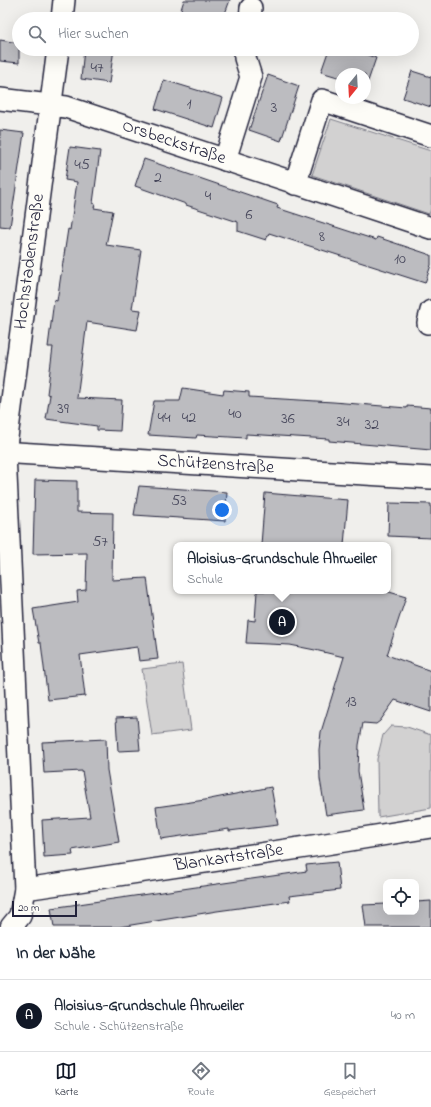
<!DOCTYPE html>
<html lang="de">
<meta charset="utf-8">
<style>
:root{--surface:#fff;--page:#f2f2f3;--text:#1f2937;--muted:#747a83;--line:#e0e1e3;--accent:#111827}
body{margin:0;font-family:"Indie Flower",sans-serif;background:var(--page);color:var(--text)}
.controls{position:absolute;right:12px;bottom:12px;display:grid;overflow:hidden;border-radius:8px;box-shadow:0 4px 16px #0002}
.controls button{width:36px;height:36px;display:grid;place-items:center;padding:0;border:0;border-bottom:1px solid var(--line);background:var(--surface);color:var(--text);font:20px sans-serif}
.compass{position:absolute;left:335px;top:68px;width:36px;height:36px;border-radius:50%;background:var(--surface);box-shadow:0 4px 16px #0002;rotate:198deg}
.scale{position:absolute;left:12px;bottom:10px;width:65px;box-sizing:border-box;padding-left:4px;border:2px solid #22223b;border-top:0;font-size:11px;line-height:14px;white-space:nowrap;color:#22223b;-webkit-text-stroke:3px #fdfcf7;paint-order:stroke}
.you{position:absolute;left:222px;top:510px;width:14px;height:14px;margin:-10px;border:3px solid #fff;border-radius:50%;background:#1a73e8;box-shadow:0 0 0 6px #1a73e833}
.badge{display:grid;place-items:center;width:26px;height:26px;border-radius:50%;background:var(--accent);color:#fff;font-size:13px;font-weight:700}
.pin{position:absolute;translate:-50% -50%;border:2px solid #fff;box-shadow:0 1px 4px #0006}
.popup{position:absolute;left:173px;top:542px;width:218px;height:52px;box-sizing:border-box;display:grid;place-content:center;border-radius:8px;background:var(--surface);filter:drop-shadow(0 1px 3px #0005);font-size:13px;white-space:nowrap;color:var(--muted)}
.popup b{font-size:15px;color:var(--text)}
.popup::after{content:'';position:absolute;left:50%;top:100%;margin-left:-8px;border:8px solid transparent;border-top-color:var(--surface)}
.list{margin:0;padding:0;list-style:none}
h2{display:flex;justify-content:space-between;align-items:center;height:52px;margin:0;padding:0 16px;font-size:17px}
h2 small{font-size:13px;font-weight:400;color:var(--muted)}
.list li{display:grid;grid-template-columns:26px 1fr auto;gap:12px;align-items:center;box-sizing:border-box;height:72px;padding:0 16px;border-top:1px solid var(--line)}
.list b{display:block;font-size:15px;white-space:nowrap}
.list p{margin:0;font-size:13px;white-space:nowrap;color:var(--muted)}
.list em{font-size:13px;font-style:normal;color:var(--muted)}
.icon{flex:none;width:22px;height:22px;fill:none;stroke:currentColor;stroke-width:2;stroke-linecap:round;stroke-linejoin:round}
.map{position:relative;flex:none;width:431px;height:927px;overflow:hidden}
.search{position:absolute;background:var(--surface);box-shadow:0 4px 16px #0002;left:12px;right:12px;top:12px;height:44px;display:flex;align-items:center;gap:10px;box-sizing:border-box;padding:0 14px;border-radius:22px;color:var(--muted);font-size:15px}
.sheet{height:124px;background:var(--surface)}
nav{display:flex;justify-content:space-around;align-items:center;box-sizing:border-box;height:56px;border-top:1px solid var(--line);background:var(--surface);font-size:11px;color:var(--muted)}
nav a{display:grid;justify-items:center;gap:2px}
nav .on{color:var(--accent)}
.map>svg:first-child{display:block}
.green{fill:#d2d1d1;stroke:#7a7a86}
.building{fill:#bcbcc0;stroke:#22223b}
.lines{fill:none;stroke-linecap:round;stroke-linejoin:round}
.minor-casing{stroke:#22223b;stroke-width:24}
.minor{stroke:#fdfcf7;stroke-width:21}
.labels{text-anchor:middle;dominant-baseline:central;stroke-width:3;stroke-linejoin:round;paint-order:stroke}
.number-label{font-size:16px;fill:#48485c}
.street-label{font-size:18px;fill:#22223b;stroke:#fdfcf7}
</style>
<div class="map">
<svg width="431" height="927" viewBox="0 0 431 927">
<rect width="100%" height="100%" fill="#f0efec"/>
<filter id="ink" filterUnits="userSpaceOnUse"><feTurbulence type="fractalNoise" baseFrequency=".025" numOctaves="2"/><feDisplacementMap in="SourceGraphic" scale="8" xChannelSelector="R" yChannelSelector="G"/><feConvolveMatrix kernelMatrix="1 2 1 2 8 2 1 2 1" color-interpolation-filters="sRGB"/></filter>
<g filter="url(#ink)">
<path class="green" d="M331,119L431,151V209L429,214L312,175Z
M182,664L191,730L152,735L142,669Z
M391,726L407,727L431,735V808L378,817L377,759L383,735Z"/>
<path class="building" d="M184,0H230L223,19H178Z
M0,40L19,43V63L0,61Z
M84,49H114L109,83L81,79Z
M329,49H351L376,58L366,87L365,86V74H341V78L321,72Z
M412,71L431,77V107L403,98Z
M268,75L299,86L281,141L249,130Z
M164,80L223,98L214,128L155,109Z
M0,130L24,133L10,227L0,226Z
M70,147L100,151L93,203L95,204L94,208L113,211L106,245L141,250L132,309L141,310L137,330L87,322L77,398L122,400L120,431L97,430V426L46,419L50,395L47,394L53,347H48L54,300L57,301L68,229L70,230L77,182L65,180Z
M144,159L278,205L277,208L376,240L377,237L431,255V265L425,283L269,233L266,240L238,231V222L186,205V204L135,186Z
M183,388L223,394L224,390L249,392V397L333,402L407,408V406L431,408V450L329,441V439L246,434V438L197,435L196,438L148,435L154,401H180Z
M35,480L77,481V512L113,513L112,580L147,578L158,659L139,661L137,647L80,655L85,696L48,700L41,643H39L33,609L78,602L77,591L86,590L87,553L33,554Z
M139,486L227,492L225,521L134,515Z
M265,493L348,500L344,545H261Z
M389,503L431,504V538L388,536Z
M257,591H386L406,597L387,655L431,671V712L395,700L380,721L376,724L363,723L359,745L358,771L364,810L326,815L320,779L319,750L321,732L344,657L315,650L290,645L246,643L248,620L255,621Z
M137,717L140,750L118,751L116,718Z
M106,739L107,770L119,842L72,850L73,855L44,857L42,820L90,817L82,771L44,773L42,742Z
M271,787L278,825L229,831V829L161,839L156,807L205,800Z
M337,862L340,890L289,896L290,901L217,911L119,927H54L51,908L307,871L306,865Z
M431,901V927H366L363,905L386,904V912H416V902Z"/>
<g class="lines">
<g class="minor-casing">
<g id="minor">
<path d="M62,19L64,0"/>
<path d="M250,19L251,8"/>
<path id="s1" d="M0,99L66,107L431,228"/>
<path d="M225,160L251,77L245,58L246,49"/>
<path d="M295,184L322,100L431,136"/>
<path d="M428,323L431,311"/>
<path id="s2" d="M0,452L431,478"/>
<path id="s3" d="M25,889L326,844L431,827"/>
<path id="s4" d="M11,927L20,916L25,889L5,453L58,49"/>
</g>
</g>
<use href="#minor" class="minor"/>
</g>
</g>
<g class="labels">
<g class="number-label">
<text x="97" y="68">47</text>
<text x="189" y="104">1</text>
<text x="274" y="108">3</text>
<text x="82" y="165">45</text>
<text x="158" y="178">2</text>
<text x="208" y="196">4</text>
<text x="249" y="215">6</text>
<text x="322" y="237">8</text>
<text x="400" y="259">10</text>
<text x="63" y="409">39</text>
<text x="235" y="414">40</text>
<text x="164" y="418">44</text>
<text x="189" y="418">42</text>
<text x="288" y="419">36</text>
<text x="343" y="422">34</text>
<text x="372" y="425">32</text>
<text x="179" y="501">53</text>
<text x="100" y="542">57</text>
<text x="351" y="702">13</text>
</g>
<g class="street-label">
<text stroke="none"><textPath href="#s1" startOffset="180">Orsbeckstraße</textPath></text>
<text stroke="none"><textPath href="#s4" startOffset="671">Hochstadenstraße</textPath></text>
<text stroke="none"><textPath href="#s2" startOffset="216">Schützenstraße</textPath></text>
<text stroke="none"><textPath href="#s3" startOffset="206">Blankartstraße</textPath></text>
</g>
</g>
</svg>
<div class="controls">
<button><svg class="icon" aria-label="locate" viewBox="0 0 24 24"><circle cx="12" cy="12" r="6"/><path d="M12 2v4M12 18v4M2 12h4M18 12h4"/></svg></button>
</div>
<svg class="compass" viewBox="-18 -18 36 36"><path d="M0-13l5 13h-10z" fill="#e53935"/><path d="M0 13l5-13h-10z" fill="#747a83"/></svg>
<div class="scale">20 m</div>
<div class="you"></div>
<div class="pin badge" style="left:282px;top:622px">A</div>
<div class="popup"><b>Aloisius-Grundschule Ahrweiler</b>Schule</div>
<div class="search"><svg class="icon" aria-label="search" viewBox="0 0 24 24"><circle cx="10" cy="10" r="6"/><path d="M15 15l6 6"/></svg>Hier suchen</div>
</div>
<section class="sheet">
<h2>In der Nähe<small></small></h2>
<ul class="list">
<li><span class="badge">A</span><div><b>Aloisius-Grundschule Ahrweiler</b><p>Schule · Schützenstraße</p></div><em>40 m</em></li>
</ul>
</section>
<nav>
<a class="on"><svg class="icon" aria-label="map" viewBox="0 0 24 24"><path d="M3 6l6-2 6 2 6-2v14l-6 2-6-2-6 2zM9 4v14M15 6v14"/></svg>Karte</a>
<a><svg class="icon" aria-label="directions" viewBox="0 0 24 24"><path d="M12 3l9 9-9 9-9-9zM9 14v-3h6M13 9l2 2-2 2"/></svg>Route</a>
<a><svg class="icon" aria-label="saved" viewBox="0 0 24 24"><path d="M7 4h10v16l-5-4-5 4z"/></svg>Gespeichert</a>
</nav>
